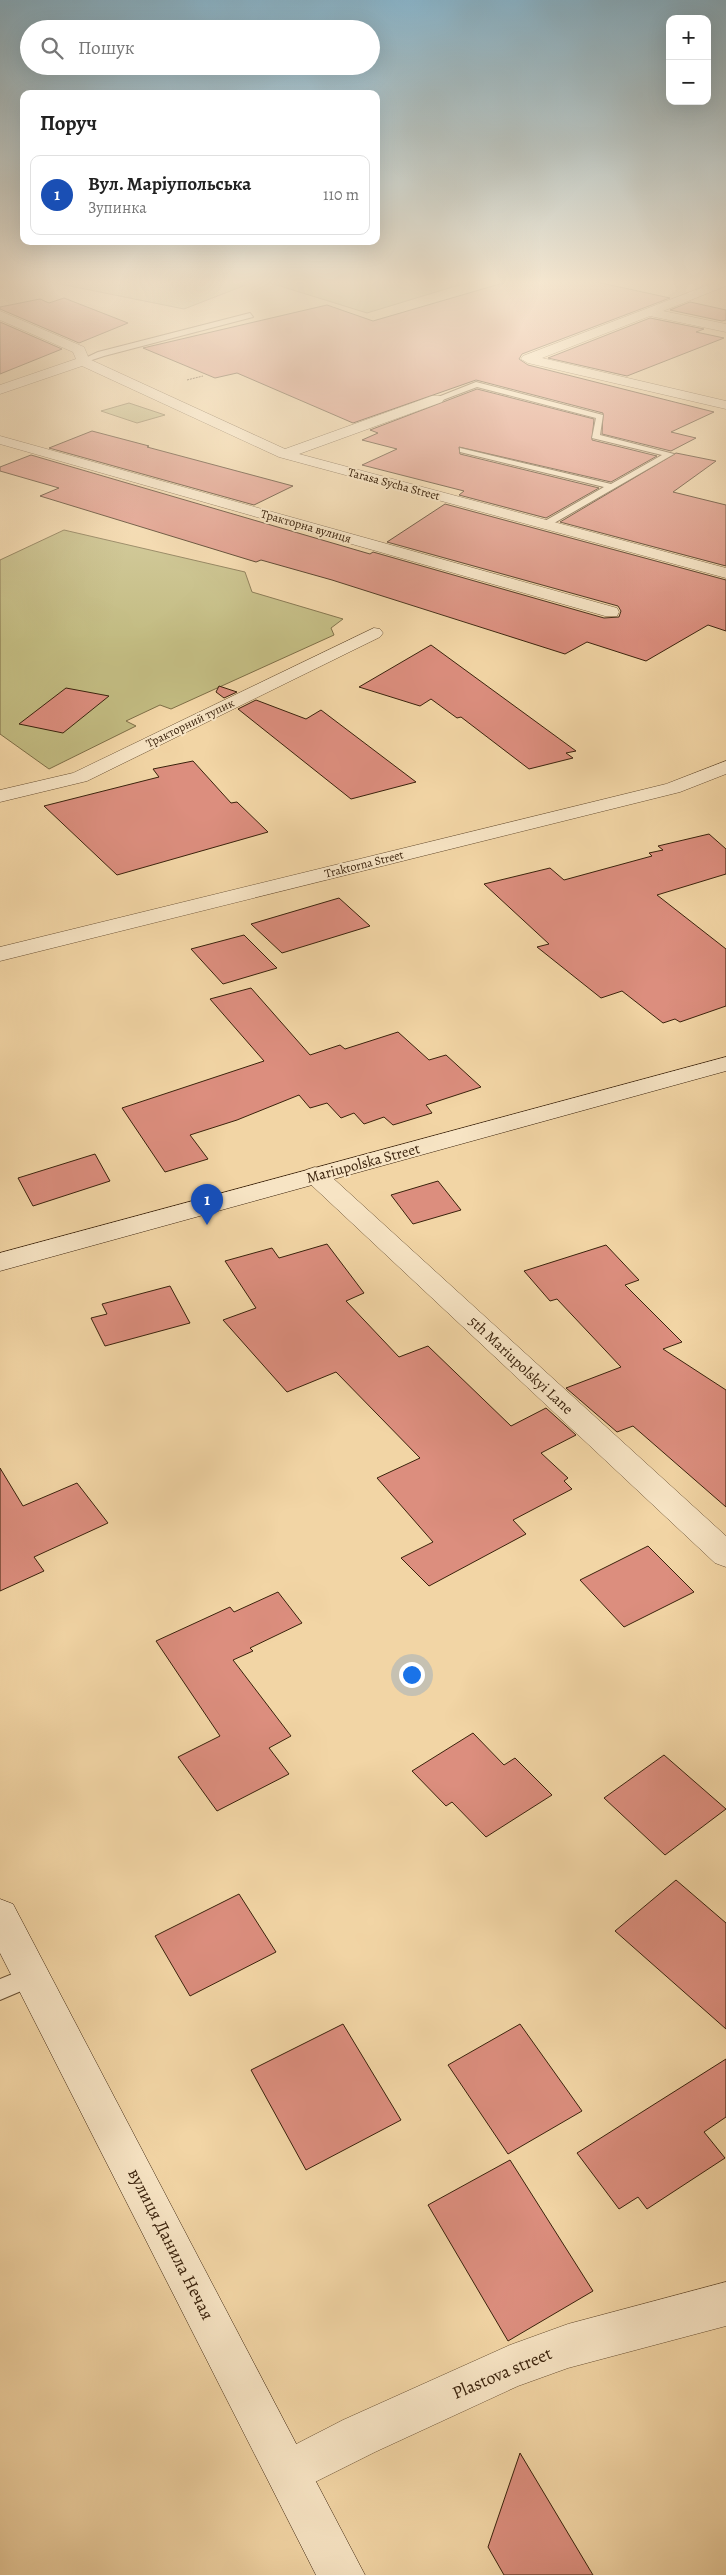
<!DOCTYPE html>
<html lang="uk">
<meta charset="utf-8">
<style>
:root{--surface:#fff;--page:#f2f2f2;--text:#222;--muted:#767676;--line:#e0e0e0;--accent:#2563eb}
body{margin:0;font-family:Alegreya,serif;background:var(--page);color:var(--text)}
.controls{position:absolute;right:15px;top:15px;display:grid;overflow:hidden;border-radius:10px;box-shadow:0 5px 20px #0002}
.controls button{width:45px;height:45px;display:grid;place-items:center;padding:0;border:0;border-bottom:1px solid var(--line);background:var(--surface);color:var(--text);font:25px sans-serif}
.you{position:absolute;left:411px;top:1674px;width:18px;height:18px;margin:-12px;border:4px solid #fff;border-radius:50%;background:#1a73e8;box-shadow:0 0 0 8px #1a73e833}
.badge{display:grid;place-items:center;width:32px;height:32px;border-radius:50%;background:var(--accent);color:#fff;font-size:16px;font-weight:700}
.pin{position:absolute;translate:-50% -41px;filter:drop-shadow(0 1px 2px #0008)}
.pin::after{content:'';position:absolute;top:26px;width:18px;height:15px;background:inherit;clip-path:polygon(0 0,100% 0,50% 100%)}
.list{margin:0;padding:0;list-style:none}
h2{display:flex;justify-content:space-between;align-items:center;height:65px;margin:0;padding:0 20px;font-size:21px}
h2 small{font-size:16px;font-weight:400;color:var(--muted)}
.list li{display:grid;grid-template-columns:32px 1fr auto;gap:15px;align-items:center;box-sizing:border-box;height:80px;margin:0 10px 10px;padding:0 10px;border:1px solid var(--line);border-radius:10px}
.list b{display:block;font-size:19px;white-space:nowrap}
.list p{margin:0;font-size:16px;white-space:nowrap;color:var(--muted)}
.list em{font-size:16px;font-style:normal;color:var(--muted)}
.icon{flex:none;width:28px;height:28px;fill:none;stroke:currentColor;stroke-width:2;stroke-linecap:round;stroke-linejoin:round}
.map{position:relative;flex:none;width:726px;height:2575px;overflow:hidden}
.search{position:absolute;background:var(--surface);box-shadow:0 5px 20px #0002;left:20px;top:20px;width:360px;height:55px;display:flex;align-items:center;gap:12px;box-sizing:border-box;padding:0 18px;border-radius:28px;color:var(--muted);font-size:19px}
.panel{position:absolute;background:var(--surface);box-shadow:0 5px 20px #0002;left:20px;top:90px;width:360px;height:155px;border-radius:10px}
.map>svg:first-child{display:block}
.green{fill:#c2bb81;stroke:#7e6e46}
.building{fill:#dc8e7e;stroke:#3a220c}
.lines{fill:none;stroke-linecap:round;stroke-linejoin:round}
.service-casing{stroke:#684f32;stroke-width:2}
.minor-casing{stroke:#684f32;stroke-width:1}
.secondary-casing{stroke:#3a220c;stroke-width:1}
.path{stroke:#3a220c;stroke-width:1;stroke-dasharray:2 1;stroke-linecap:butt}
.service{fill:#f7e4c4;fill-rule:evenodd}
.minor{fill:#f7e4c4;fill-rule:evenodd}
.secondary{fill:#f7e4c4;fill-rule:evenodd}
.labels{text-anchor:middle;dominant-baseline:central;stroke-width:4;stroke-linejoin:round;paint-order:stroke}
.far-street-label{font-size:12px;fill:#3a220c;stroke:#f7e4c4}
.street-label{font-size:15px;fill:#3a220c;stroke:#f7e4c4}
.near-street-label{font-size:18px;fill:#3a220c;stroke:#f7e4c4}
</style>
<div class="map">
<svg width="726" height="2575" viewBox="0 0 726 2575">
<rect width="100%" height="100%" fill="#f2d5a5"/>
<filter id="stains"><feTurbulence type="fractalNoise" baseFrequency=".004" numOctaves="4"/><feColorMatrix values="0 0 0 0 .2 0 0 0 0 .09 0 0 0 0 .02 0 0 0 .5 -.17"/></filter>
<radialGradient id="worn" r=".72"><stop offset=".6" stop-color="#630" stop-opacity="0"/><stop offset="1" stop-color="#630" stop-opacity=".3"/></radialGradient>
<path class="green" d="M45,281H256L184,309Z
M264,281H472L367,313Z
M129,403L165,415L137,423L101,411Z
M64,530L245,572L252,592L343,619L331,628L334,635L171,709L160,705L126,721L136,726L49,769L0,734V560Z"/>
<path class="building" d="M510,281H592L670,298L522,354L519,359L528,365L714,412L671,432L696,438L671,451L602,434L603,413L476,380L353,423L237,373L215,378L143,348L327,305L373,321Z
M64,298L128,323L79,343L0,309V307L40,299L49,303Z
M690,302L726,310V320L722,321L670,310Z
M650,318L704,329L696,332L724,338L627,376L548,358Z
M0,322L62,349L0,374Z
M477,389L594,419L592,440L657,456L611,482L459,447L460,454L599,488L546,518L459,495L464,491L362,465L397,449L362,440L378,433L370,430Z
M92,431L149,446L147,447L293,486L254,505L49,448Z
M676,453L716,461L673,492L726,505V566L560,522Z
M31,455L370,554L373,552L604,618L619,617L621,611L618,606L387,542L445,504L726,580V631L708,625L646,661L587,642L565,654L332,580L261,560L256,562L40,496L59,488L0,471V467Z
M431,645L576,751L566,753L573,758L529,769L461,717L457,718L431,699L420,706L359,687Z
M219,686L237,692L224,698L216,692Z
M66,688L109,696L63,733L19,724Z
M256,700L306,719L321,710L416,782L351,799L238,709Z
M193,761L231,803L237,802L268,832L117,875L44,806L159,777L153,769Z
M709,834L726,849V874L657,895L726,949V1006L680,1022L675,1019L663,1023L622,991L601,998L537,947L549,944L484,884L550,868L564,880L652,856L649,853L663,850L658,846Z
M339,898L370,926L282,953L251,924Z
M244,935L277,968L223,984L191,949Z
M251,988L310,1055L340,1045L345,1049L398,1032L429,1060L446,1055L481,1087L426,1105L432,1113L393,1125L384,1117L364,1124L354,1113L341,1118L327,1103L310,1108L299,1095L237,1120L190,1135L208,1159L165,1172L122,1108L264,1061L210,999Z
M95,1154L110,1181L33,1206L18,1178Z
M438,1181L461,1210L413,1224L391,1195Z
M327,1244L364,1293L346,1301L399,1357L428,1346L511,1426L546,1408L576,1435L541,1453L568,1478L564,1481L572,1489L513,1520L526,1534L429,1586L401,1558L433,1542L377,1478L420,1458L336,1372L287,1392L223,1320L256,1308L225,1261L272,1248L279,1258Z
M606,1245L639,1280L625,1285L682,1342L663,1349L726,1390V1507L633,1426L617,1432L566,1388L621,1367L557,1299L550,1301L524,1271Z
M170,1286L190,1323L105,1346L91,1318L107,1314L102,1304Z
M0,1468L23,1506L77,1483L108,1523L34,1557L44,1571L0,1591Z
M648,1546L694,1592L624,1627L580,1580Z
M278,1592L302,1623L250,1648L253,1651L233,1660L291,1736L269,1748L289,1774L217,1811L178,1757L220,1736L156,1641L230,1607L234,1612Z
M473,1733L504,1765L515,1758L552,1795L486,1837L452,1802L446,1806L412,1771Z
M664,1755L726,1809L665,1855L604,1798Z
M676,1880L726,1923V2029L615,1931Z
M239,1894L276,1952L190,1996L155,1936Z
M343,2024L401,2120L306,2170L251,2070Z
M520,2024L582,2111L508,2154L448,2065Z
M726,2059V2117L704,2132L725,2158L647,2209L638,2197L619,2209L577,2153Z
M510,2160L593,2291L508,2341L428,2205Z
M520,2453L593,2575H504L488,2547Z"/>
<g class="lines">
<g class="service-casing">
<path id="service" d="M250,313L253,317L104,356L83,363L79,361L98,352Z
M476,382L603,415L600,435L674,454L549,526H543V522L604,487L460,452V448L611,484L662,455L592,438L596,418L477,387L440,401L433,399Z
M32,1966L40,1969L43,1976L40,1983L0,2000V1979Z"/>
</g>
<g class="minor-casing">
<path id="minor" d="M719,281H726V286L663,311L726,324V332L650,316L542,358L726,401V409L528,363L521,359L523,356Z
M0,311L84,347L89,359L285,449L432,396H442L444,399L442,402L299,454L726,568V578L279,457L82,366L0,394V385L76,359L73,352L0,320Z
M0,436L617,608L619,612L617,616H605L0,444Z
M374,628L380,629L383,633L380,637L87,781L0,802V790L73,773Z
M726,761V774L680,792L0,961V947L666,784Z
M315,1167L324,1170L726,1536V1567L715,1563L306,1180L302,1175L306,1170Z
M726,2282V2326L568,2368L518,2386L375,2452L289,2495L273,2488L266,2472L273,2456L343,2420L510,2345L568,2324Z"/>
</g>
<g class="secondary-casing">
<path id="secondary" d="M726,1057V1071L0,1271V1253Z
M0,1899L13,1904L365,2575H316L0,1953Z"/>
</g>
<path class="path" d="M187,380L203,376"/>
<use href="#service" class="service"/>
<use href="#minor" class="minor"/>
<use href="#secondary" class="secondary"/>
</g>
<linearGradient id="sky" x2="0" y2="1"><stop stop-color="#89b6cd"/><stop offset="0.44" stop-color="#f9ecd6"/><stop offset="1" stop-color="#f9ecd6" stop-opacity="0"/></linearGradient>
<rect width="726" height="641" fill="url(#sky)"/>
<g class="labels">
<g class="far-street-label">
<text transform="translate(394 484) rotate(15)">Tarasa Sycha Street</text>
<text transform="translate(306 526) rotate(16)">Тракторна вулиця</text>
<text transform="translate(190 723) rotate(-26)">Тракторний тупик</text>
<text transform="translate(364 864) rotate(-14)">Traktorna Street</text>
</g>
<g class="street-label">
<text transform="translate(363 1163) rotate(-15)">Mariupolska Street</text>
<text transform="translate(521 1365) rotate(43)">5th Mariupolskyi Lane</text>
</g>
<g class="near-street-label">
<text transform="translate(171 2244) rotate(63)">вулиця Данила Нечая</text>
<text transform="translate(502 2373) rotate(-23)">Plastova street</text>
</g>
</g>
<rect width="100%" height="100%" filter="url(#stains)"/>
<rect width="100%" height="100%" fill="url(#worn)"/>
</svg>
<div class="controls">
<button>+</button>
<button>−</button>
</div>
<div class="you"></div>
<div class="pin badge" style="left:207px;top:1225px;background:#1a4fb4">1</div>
<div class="search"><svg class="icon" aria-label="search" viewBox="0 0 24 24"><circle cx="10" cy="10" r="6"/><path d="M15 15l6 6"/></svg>Пошук</div>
<section class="panel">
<h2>Поруч<small></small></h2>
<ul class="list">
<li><span class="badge" style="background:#1a4fb4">1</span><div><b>Вул. Маріупольська</b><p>Зупинка</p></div><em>110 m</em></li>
</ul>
</section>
</div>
